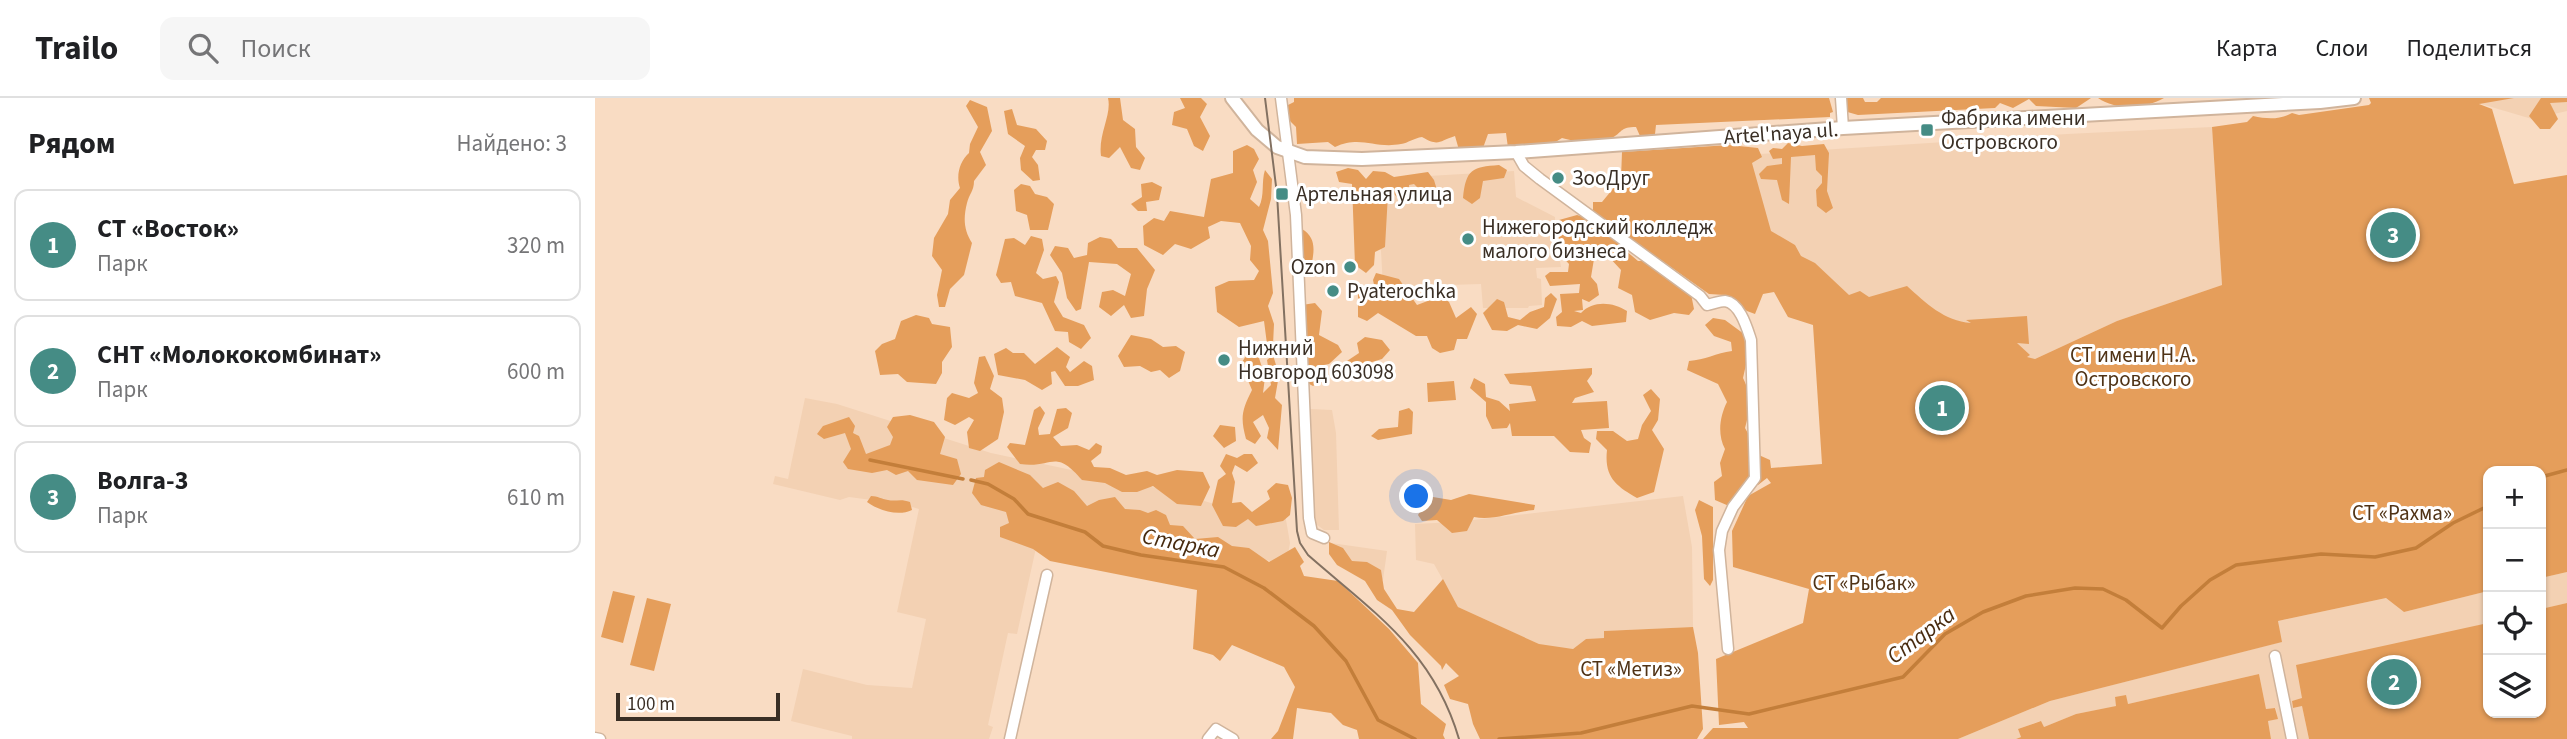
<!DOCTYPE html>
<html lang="ru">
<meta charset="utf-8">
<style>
:root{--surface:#fff;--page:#f6f6f6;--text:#202124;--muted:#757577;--line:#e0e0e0;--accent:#458c85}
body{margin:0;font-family:"Source Sans 3",sans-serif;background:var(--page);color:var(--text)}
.controls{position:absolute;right:21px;bottom:21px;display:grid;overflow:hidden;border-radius:14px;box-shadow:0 2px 5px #0004}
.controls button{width:63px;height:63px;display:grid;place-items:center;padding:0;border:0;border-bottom:2px solid var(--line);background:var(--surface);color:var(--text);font:35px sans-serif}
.scale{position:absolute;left:21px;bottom:18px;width:164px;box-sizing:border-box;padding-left:7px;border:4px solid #3a2f25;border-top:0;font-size:19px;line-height:24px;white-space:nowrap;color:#3a2f25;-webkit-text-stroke:5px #fff;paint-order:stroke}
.you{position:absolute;left:822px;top:399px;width:24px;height:24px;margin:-18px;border:5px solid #fff;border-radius:50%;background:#1a73e8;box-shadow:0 0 0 10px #1a73e833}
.badge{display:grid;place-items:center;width:46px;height:46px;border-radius:50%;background:var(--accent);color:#fff;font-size:23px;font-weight:700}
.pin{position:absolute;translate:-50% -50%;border:4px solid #fff;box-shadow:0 2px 7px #0006}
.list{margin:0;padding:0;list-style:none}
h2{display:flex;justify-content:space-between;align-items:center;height:91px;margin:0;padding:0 28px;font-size:30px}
h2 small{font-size:23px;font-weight:400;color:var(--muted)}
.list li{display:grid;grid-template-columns:46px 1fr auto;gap:21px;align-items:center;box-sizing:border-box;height:112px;margin:0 14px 14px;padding:0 14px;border:2px solid var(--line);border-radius:14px}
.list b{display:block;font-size:26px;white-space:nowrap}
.list p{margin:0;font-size:23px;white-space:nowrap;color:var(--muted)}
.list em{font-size:23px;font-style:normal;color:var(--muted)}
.icon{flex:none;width:38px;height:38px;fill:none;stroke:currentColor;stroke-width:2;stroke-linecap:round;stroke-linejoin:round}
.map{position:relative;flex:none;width:1972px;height:641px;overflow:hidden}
header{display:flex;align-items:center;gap:42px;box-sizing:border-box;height:98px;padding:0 35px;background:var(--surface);border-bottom:2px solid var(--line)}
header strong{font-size:33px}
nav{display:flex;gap:38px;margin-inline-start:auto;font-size:24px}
.search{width:490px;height:63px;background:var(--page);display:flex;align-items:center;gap:18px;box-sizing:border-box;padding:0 24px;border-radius:14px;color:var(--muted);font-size:26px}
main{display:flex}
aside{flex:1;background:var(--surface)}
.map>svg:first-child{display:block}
.built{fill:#f3d1b3}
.green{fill:#e59e5b}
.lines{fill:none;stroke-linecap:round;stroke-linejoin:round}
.stream{stroke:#c37e3a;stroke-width:3.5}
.minor-casing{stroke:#d0b49c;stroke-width:13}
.tertiary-casing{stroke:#d0b49c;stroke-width:16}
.minor{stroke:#fff;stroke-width:10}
.tertiary{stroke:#fff;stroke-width:12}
.tram{stroke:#837161;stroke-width:2}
.poi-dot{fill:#458c85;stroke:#fff;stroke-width:2.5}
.labels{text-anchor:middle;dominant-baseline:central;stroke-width:6;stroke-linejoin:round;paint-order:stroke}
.poi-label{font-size:21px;fill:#3a2f25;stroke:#fff;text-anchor:start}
.street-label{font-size:21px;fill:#3a2f25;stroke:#fff}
.park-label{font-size:21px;fill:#503316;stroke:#fff}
.water-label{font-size:23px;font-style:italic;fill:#482b0f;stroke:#fff}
</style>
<header>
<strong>Trailo</strong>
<div class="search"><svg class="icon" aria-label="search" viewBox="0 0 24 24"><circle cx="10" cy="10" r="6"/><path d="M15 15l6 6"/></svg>Поиск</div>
<nav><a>Карта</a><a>Слои</a><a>Поделиться</a></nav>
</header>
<main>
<aside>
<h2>Рядом<small>Найдено: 3</small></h2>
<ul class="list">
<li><span class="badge">1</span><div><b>СТ «Восток»</b><p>Парк</p></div><em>320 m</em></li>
<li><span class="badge">2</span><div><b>СНТ «Молококомбинат»</b><p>Парк</p></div><em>600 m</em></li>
<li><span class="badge">3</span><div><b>Волга-3</b><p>Парк</p></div><em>610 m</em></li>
</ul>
</aside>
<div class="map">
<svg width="1972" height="641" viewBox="0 0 1972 641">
<rect width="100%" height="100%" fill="#f9dcc3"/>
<path class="built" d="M1866,0H1972V13L1937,21Z
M1617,29L1627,187L1522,223L1440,261L1413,255L1254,202L1175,138L1149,57L1472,36Z
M919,73L921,99L960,119L961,162L965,163L966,169L941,170L942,180L946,181L947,207L934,208L933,210H888L886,186L788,189L782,81Z
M210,300L242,306L396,355L576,393L646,414L690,416L695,445L691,467L423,398L410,437L441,450L422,536L413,535L393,627L398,629L394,641H257V638L196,623L208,571L272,587L317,590L331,521L302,514L324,411L307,406L254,399L245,402L178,386L180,378L193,381Z
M715,311L737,312L741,335L744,432H729L718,424Z
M1088,398L1097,449L1098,529L1009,533V540L991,541L978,551L948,548L863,509L839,466L821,462L820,426L860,424Z
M736,445L792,453L788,482L749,461Z
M1972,474V505L1946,511V480Z
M1893,493V525L1870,531L1708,601L1697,603L1698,610L1707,608L1714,641H1676L1673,623L1682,621L1681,610L1671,611L1664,576L1533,606L1520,600L1522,608L1481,616L1449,629L1445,623L1423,631L1426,639L1421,641H1363L1455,603L1686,544L1683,523L1791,500L1809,514Z"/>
<path class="green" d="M513,0H525L528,22L540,31L541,49L550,60L545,72L536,70L525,49L514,60L506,58C503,36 517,17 513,0Z
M585,0H606L612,6L605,19L615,38L608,53L599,48L592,31L577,27L579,14L590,10Z
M699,0H1234L1238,14L1235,15V19L1061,27L1060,36L1045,38L1041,29C1025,29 1029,33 1017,40C1003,47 980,44 967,40L954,48L913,50L911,35L893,36L888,50L864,52L860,38C844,43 844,49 827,39C819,40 813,45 806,46C779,51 766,37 740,49L733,44L702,46L701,29L693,21V7L699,4Z
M1245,0H1268L1270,4H1282L1286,0H1496L1481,10L1441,8L1434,1L1418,10L1405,5L1400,10L1263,17L1249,13Z
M1503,0H1569C1550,11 1522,13 1503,0Z
M1774,0H1919L1884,6L1897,11L1919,86L1972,77V474L1946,480V373H1893V493L1809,514L1791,500L1683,523L1687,544L1455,603L1363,641H1108L1118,630H1153L1149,624L1124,627L1121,561L1208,525L1214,491L1138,469L1137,433L1153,398L1176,385L1172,380L1163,387L1151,386L1134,408L1120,402L1119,384L1127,378L1125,365L1130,351C1122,336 1125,318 1132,304L1123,286L1092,272L1094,263C1110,262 1121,255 1137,253L1136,244L1119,238L1110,227L1118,220L1130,222L1149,236L1152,262L1148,280C1157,298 1155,311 1150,330L1155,339L1157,354L1175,362L1176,370L1227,366L1218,227L1193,219L1179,194L1168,196L1160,216L1152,213L1130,197L1114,196L998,114V104H1007L1026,81L1027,54L1134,47L1163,50L1167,59L1157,65L1176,133L1200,147L1206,158L1220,165L1254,197L1265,193L1274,199L1312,188C1331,205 1349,223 1376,225L1371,222L1432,218L1434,246L1422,245L1435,257L1432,259L1440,261L1522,223L1627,187L1617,29L1652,24L1658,18C1672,21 1684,22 1697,15L1704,17L1774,7L1776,5Z
M1946,0H1972V4L1955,5L1963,21L1955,31H1945L1934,18Z
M375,2L392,9L397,33L385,54L391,67L379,83C379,93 374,96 372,105C368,121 369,132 377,145L369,177L355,191L350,209H344L342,197L347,172L337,158L339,140L353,116L355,102L365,90C361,78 364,64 374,55L375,46L383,29L371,8Z
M417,11L422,27L441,31L452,43L450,52H441L437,59L443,67L445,82L438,83L426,72L425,60L430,48L413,36L409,13Z
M1193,45L1207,48L1229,46L1234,55L1232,93L1238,110L1231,115L1222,108L1221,92L1227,85V78L1221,72L1220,57L1196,59L1194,106L1187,102L1182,82L1166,81L1164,76L1172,68L1187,66V60L1178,61L1174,53L1178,50L1187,51Z
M652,47L659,51L664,61L658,72L662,84L655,101L664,109C670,97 666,84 670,72L677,81L676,101L668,132L673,143L678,195L673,208L679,226L678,247L672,246L669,223L644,229L622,214L620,189L634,183L659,182L664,173L655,162L656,148L645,125L626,123L613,129L615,140L596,151L580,146L568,157L549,147L548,128L559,120L569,123L575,113L609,119L616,81L638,75V53Z
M904,67L912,72L909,80L888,83L885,100L877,106L868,100C871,71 877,69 904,67Z
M753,70L763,72L771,81L778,73L790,74L799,79L833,74L839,82L842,92L829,96L819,86L814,87L815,100L805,102L798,95L793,96L790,149L780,154L779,167L771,175L760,167L757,86L744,84L741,74Z
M557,84L567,89L564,102L551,104L552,113H543L536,106L547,99L546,86Z
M426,86L435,88L440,96L452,99L459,106L453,132H435L432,117L421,113L419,92Z
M982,117L999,122L1006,134L1023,141L1030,152L1043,163H1055L1094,186L1099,211L1094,217L1079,215L1055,222L1040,214L1037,197L1023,190L1026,172L1013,158L999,161L996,179L1002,186L1004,197L994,204L987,201L988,212L979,213L986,215C998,202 1018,204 1032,213L1031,224L997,228L987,223L976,229L962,228L961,219L967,214L965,196L984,195L985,186L955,188L950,178L955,174H973L974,166L964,155V122Z
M707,131C724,141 718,158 715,174L705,176L698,166L697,138Z
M436,138L447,141L449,152L441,175L448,181L461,178L464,184L459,204L468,219L489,227L496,240L486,251L474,244L473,234L460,233L447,205L420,198L416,184L406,185L401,177L410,141L419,140L430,147Z
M505,139L516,141L523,150H542L560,172L552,191L549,218L536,220L529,207L516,218L504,209L507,194L518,192L530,198L536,176L522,166L494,164L486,211L481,213L472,200L467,175L455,157L460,148L473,150L479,160L492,157L493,145Z
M781,175L804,181L822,207L846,198L854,204L861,220L876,209L882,216L872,241H862L859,252L845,255L837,250L832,238H821L783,215L772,223L763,219V196L770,189L781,196L778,182Z
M956,195L962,201L955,220L942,231L923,227L912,233L897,232L888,215L902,201L909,204L913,219L925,222L935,214L949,209L950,200Z
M720,205L727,213L724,237L743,247L747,254L734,266L724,268L725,284L718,288L705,281L709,254L699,221L700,208Z
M321,217L334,220L337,226L355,229L357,249L347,264V275L341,286L312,284L303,276L285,277L280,253L287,246L300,241L306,223Z
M536,237L556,241L568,249L581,248L590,254L585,273L574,280L565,272L556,274L545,268L529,269L523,258Z
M770,239L787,242L795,252L787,261L777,264L772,273L758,277L752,263L764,255L762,245Z
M462,249L475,259L471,269L475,274L489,263L497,268L499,282L483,288H470L460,273L456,274L457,286L447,292L430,282L403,277L399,256L411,250L418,255H429L440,266Z
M652,256L664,260L670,279L668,295L676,287L672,262L678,257L684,277L680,300L687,307L683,352L672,340L674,330L668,317L658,324L666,338L660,346L651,341C645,319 647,312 657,292L646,266Z
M390,258L399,278L395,291L407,300L409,314L403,341L385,353L374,350L372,334L379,322L374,319L360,327L349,322L352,300L357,295L374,300L383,295L379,285L384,259Z
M997,270V276L992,283L999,294L980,300L977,305L1012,303L1014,330L986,332L989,340L996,345L994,355L975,354L959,338H917L915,325L912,330L897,331L891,318V304L875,290L879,280L890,286L891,299L904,303L915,313L914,306L941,303L936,288L915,286L909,276Z
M859,283L861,302L833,304L832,285Z
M1056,291L1065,301L1063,322L1057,332L1069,351L1059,394L1042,400C1021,388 1009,379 1012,352L1001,341L1002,333H1018L1032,343L1043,341L1047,327L1056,313L1048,297Z
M445,308L450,315L443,330L444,337L455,336L462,311L471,310L477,315L473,330L458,339L466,348L482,347L494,352L501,345L507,348L506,355L496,363L499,369L515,370L531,377L552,373L562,377L582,372L608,374L615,389L606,408L582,406L558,388L542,394H527L510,385L487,382C459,349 458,371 425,366L412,349L415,345L430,347L439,312Z
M814,310L818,314L817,336L783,342L776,338L784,331L803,329L804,313Z
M315,317L339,324L350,339L345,356L362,361L366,376L358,387L322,382L313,373L301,377L292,372L277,375L253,371L248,364L256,351L250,335L229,341L222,336L228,328L254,319L260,328L258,335L264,338L271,356L295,347L298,339L292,329L298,319Z
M625,327L640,329L641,343L629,350L618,338Z
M631,356L642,360L649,356H657L663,365L652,374L640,367L637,375L640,384L637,405L646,404L657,414L675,401L672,393L681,385L693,387L697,400L695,417L688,423L661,428L653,421L641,429L628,428L617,407L623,382L631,376L625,368Z
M404,364L435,377L448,390L463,384L479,393L492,408L504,402L520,399L530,411L545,412L553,415L561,412L571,417L575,427L588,428L600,441L623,439L637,448L654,450L674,464L700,449L709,464L705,468L709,478L743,483L794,531L823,565L826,606L851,626L848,637L850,641H764L762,632L748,627L736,615L702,610L698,641H676L683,633L700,589L689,569L637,547L625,563L618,557L598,551L602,492L455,463L438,451L405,439V429L414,425L411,414L386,407L377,395L381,380L389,379L390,372Z
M874,396L940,407L939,412C918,414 898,423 879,419L872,433L857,435L842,422L827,423L823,417L829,406L838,399L856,402Z
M276,398C283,398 286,401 293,402C301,404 305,400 315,404L317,412C303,419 283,412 272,404Z
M1104,402L1118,409V482L1115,488L1109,481L1107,438L1100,412Z
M734,444L748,450L757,463L772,464L786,472L789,491L802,511L819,514L848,481L863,509L944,546L978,551L991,541L1009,540V533L1098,529L1103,555L1108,631L1102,641H885L878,626L873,606L855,601L849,587L864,578L851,565L847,572L846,568L815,537L797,512L782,502L770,483L742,467L734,456Z
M18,493L40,498L28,545L6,539Z
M52,500L76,506L59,573L35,567Z
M1972,505V641H1714L1707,608L1698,610L1697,603L1707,600L1701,567L1893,525V615H1946V511Z
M1664,576L1671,611L1680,610L1683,621L1673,623L1676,641H1421L1426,639L1423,631L1446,623L1449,629L1481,616L1521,608L1520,599L1531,597L1533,606Z"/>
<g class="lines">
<path class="stream" d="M275,362L368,381
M1946,379L1972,372
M376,382L393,386L419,401L433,416L490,434L508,448L546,457L629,469L669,490L719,528L751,563L783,622L820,641
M904,641L986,635L1097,608L1154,616L1308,579L1350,536L1388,514L1431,498L1480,490L1508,491L1531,502L1567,530L1586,508L1615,482L1641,467L1726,456L1780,459L1821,450L1858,425L1893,408"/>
<g class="minor-casing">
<path id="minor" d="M686,0L701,117L714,420L717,435L729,440
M1246,0L1248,30
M921,54L929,68L945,81L1105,198L1112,207C1117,206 1125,203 1130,203C1145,205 1152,230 1156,242L1160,380L1138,409L1127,433L1124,452L1133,551
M1680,558L1697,641
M0,640L5,641
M415,641L452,477
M613,641L621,631L638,641"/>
</g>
<g class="tertiary-casing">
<path id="tertiary" d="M637,0L662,32L682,49L710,59L767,61L921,54L1248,30L1725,4L1759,0"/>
</g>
<use href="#minor" class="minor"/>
<use href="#tertiary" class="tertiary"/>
<path class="tram" d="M670,0L682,96L702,433L705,445L713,457C778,514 838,552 864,641"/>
</g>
<g class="poi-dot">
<rect x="1325" y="25" width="14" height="14" rx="3.5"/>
<circle cx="963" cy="80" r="7"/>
<rect x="680" y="89" width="14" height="14" rx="3.5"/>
<circle cx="873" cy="141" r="7"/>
<circle cx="755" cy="169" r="7"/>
<circle cx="738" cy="193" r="7"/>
<circle cx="629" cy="262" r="7"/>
</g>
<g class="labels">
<g class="poi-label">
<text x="1346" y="20">Фабрика имени<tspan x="1346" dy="24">Островского</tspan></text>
<text x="977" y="80">ЗооДруг</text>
<text x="701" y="96">Артельная улица</text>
<text x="887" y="129">Нижегородский колледж<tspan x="887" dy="24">малого бизнеса</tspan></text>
<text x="741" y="169" text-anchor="end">Ozon</text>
<text x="752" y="193">Pyaterochka</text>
<text x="643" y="250">Нижний<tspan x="643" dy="24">Новгород 603098</tspan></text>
</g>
<g class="street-label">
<text transform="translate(1186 35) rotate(-4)">Artel'naya ul.</text>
</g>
<g class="park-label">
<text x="1538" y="257">СТ имени Н.А.<tspan x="1538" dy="24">Островского</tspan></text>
<text x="1807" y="415">СТ «Рахма»</text>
<text x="1269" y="485">СТ «Рыбак»</text>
<text x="1036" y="571">СТ «Метиз»</text>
</g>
<g class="water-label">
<text transform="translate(586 445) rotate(11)">Старка</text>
<text transform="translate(1326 537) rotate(-37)">Старка</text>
</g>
</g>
</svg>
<div class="controls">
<button>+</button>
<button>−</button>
<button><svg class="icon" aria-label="locate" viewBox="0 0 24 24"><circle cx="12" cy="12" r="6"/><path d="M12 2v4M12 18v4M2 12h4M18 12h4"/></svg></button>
<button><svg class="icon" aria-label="layers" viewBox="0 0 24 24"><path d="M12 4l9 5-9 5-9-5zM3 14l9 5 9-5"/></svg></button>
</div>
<div class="scale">100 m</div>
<div class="you"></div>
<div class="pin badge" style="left:1347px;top:310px">1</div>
<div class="pin badge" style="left:1799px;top:584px">2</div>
<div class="pin badge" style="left:1798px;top:137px">3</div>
</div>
</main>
